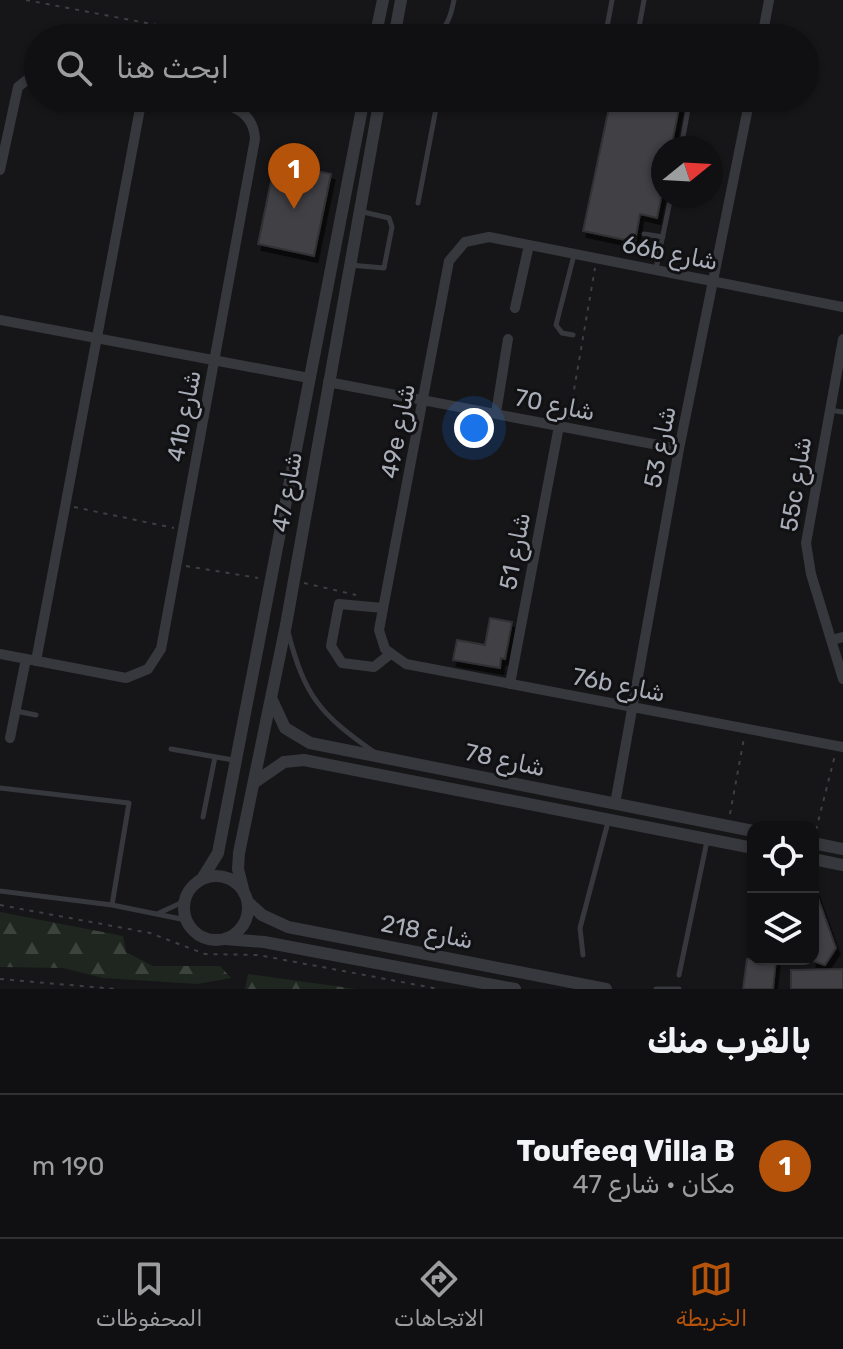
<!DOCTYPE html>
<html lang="ar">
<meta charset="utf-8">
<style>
:root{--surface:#101012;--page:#1e1e20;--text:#f1f3f6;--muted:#9c9d9f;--line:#303032;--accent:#b45309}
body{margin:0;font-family:Rubik,Cairo,sans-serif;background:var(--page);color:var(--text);direction:rtl}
.controls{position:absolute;right:24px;bottom:24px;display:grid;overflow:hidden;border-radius:16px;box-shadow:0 2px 6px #0004}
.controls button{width:72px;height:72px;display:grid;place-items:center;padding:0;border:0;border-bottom:2px solid var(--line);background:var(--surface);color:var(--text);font:40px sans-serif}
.compass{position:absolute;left:651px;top:136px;width:72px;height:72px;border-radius:50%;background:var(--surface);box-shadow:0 2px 6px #0004;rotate:72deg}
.you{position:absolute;left:474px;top:428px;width:28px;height:28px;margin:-20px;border:6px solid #fff;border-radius:50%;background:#1a73e8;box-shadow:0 0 0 12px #1a73e833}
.badge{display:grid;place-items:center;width:52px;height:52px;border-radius:50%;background:var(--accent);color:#fff;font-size:26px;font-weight:700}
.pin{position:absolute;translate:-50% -66px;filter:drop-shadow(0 2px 4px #0008)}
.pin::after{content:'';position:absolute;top:42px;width:28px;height:24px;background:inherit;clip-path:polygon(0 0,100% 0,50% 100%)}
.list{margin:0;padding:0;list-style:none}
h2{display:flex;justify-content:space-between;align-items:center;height:104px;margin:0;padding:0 32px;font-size:34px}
h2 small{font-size:26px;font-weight:400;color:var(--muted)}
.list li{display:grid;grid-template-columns:52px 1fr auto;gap:24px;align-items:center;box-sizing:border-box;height:144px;padding:0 32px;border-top:2px solid var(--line)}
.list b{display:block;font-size:30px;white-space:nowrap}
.list p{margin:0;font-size:26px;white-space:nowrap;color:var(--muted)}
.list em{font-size:26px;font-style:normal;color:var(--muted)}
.icon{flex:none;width:44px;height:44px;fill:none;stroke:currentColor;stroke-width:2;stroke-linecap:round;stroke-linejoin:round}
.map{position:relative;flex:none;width:843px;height:989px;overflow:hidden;direction:ltr}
.search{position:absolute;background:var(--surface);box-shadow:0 2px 6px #0004;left:24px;right:24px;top:24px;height:88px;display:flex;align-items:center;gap:20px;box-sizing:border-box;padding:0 28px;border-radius:44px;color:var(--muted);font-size:30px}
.sheet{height:248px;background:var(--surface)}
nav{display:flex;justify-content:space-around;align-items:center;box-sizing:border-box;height:112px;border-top:2px solid var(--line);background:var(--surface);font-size:22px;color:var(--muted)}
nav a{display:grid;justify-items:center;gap:4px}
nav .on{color:var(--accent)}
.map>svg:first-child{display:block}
.forest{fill:url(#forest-firs)}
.building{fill:#404145;stroke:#303034;stroke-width:2;filter:url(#shadow)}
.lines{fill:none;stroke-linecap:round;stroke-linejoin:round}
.path{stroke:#3d3f44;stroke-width:2;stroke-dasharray:4 6;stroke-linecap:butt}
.service{stroke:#37383d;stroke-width:5}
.minor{stroke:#37383d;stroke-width:10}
.tertiary{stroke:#37383d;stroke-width:12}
.labels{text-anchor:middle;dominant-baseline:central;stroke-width:6;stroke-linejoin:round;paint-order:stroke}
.street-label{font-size:24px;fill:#a8adb8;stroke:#111113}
</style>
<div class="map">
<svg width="843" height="989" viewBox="0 0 843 989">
<defs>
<pattern id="forest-firs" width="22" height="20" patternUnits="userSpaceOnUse" patternTransform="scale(2)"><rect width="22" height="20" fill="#1e261f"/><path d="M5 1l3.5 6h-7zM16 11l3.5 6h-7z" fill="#3c433d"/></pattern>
<filter id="shadow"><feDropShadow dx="3.5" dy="6" stdDeviation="0" flood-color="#0009"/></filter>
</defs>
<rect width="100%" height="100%" fill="#161618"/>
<path class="forest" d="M0,912L123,936L126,952L153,966H220L231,978L197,984L103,978L63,968L0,967Z
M248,974L356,989H245Z"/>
<path class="building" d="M648,25L696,34V38H645Z
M611,98H681L671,148H663V188L657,218L640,214L635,242L583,231Z
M275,162L331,174L314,256L258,244Z
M490,618L512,622L505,659L501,658L500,668L453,660L457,640L485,645Z
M813,884L836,948L825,965L813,961Z
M747,959H776L773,989H743Z
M843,969V989H791V970Z"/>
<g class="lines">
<path class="path" d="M26,0L225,38
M160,38L162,27
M569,419L595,268
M74,507L174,528
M186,566L258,578
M304,583L356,595
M730,814L744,738
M816,830L835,755
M0,905L150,933L205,954L258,955L439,989
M0,979L116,989"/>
<path class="service" d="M396,31C434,27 445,46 454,0
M443,31L464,38
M605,38L612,0
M637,38L644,0
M681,148L690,98
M418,203L438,98
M644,234L663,237
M350,265L384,268L392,227L389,218L359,211
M656,269L671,196
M573,335L562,333L556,325L574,255
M829,410L843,412
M288,632C305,697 320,714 374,752
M16,711L36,715
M171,749L233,760
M0,788L129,803L112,905L0,891
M203,817L215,757
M112,905L186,920
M157,914L185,901
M583,955L580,928L608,822
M679,975L707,841
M656,989H679"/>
<path class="minor" d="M762,38L769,0
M0,170L18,87L38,71
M843,307L489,237L465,242L449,261L379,630L385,649L406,664L843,747
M515,308L529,245
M0,320L309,378
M843,339L806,543L811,574L843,679
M328,382L679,449
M496,413L508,339
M383,608L339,604L331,646L342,663L374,667L389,655
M831,640L843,637
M0,654L126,678L148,669L161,649L255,139C253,102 215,103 187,98
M36,661L142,98
M510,684L559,426
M10,738L26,659
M615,804L679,449L750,98"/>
<path class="tertiary" d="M375,38L383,0
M394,38L401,0
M272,700L285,728L310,743L753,831
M255,782L284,762L304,760L753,848
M813,843L843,849
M813,859L843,865
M184 908a32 32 0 1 1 64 0a32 32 0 1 1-64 0Z
M202,879L218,853L364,98
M244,893L238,869L239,853L286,625L380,98
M248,902L262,915L288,927L606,989
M225,939L264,942L515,989"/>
</g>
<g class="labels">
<g class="street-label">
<text transform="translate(670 253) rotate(11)">66b شارع</text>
<text transform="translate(555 405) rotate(11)">شارع 70</text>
<text transform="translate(184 416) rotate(-79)">41b شارع</text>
<text transform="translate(398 431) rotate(-79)">49e شارع</text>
<text transform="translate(660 447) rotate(-79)">شارع 53</text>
<text transform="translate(796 484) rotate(-81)">55c شارع</text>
<text transform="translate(287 492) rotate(-80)">شارع 47</text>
<text transform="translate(515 551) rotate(-79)">شارع 51</text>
<text transform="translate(619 685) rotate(11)">76b شارع</text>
<text transform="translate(505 760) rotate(12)">شارع 78</text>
<text transform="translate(427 932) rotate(11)">شارع 218</text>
</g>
</g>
</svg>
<div class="controls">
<button><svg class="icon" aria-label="locate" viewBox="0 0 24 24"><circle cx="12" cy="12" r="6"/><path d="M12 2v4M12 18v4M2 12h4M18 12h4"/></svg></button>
<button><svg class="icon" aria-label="layers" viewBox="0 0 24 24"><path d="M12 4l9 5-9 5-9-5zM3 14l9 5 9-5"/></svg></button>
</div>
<svg class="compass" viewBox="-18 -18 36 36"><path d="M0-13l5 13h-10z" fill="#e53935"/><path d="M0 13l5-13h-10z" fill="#9c9d9f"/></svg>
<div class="you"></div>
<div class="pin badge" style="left:294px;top:209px">1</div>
<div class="search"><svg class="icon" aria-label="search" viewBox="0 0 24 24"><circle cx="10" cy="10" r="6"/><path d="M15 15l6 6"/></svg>ابحث هنا</div>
</div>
<section class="sheet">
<h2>بالقرب منك<small></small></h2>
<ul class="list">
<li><span class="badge">1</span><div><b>Toufeeq Villa B</b><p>مكان · شارع 47</p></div><em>190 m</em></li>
</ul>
</section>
<nav>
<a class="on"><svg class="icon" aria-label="map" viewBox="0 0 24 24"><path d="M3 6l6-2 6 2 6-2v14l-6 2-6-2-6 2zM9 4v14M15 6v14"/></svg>الخريطة</a>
<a><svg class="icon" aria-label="directions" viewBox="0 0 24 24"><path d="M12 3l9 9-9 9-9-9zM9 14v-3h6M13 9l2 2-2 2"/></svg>الاتجاهات</a>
<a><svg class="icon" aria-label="saved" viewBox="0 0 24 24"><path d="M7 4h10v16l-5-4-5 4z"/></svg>المحفوظات</a>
</nav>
